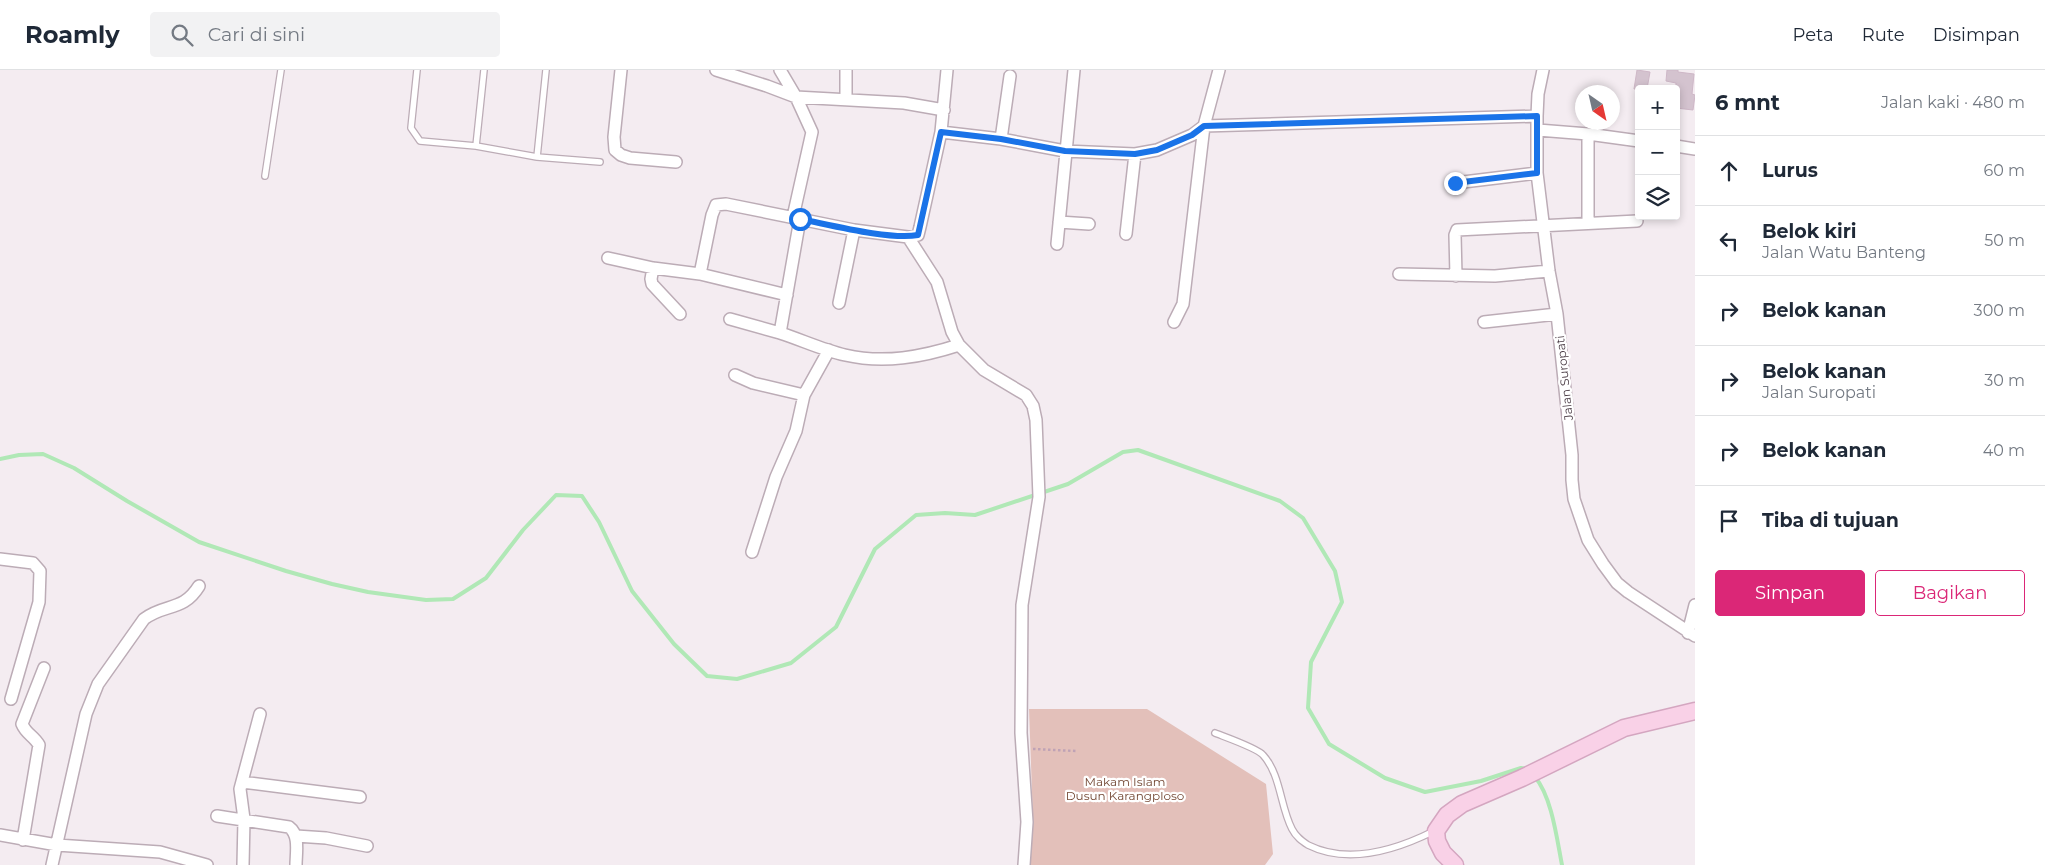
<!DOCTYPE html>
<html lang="id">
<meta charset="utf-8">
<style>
:root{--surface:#fff;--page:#f2f2f3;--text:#1f2937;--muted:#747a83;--line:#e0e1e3;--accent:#db2777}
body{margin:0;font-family:Montserrat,sans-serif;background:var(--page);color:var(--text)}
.controls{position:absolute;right:15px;top:15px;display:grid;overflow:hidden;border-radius:5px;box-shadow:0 2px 8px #0003}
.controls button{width:45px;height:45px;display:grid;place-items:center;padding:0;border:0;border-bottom:1px solid var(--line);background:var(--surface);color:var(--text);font:25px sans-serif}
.compass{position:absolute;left:1575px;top:15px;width:45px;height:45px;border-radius:50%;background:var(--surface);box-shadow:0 2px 8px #0003;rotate:146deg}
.stop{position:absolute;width:15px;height:15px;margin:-11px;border:4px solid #1a73e8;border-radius:50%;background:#fff}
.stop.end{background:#1a73e8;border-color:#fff;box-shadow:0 1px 5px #0008}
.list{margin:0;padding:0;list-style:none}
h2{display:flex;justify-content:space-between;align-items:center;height:65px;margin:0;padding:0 20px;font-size:21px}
h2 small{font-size:16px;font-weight:400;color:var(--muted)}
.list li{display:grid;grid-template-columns:32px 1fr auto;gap:15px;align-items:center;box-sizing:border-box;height:70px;padding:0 20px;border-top:1px solid var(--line)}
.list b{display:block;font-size:19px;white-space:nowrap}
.list p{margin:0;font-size:16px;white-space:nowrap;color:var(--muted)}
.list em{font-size:16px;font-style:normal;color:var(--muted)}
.actions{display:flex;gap:10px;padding:15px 20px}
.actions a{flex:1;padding:11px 0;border:1px solid var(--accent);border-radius:5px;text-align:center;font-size:18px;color:var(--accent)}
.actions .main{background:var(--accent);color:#fff}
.icon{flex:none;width:28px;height:28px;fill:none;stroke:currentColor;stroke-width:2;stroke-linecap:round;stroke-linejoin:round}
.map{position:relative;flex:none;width:1695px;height:795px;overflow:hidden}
header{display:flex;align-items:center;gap:30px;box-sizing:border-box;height:70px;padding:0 25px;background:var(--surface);border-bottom:1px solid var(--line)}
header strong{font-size:24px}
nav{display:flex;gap:28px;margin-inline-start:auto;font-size:18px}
.search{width:350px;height:45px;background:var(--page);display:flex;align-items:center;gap:12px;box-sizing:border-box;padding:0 18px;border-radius:5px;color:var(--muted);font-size:19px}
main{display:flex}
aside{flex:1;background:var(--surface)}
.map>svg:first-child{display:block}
.green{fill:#e3c0ba}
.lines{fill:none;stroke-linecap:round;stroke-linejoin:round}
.stream{stroke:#b0e8b6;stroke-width:4}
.building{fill:#d4c3cf;stroke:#ceb7c7}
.lane-casing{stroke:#bcacb6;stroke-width:8}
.street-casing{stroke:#bcacb6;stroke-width:14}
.secondary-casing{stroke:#d4a6c0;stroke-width:19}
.path{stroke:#bfa2b5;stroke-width:2.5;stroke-dasharray:2.5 2.5;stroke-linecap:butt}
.lane{stroke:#fff;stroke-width:5.5}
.street{stroke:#fff;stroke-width:11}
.secondary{stroke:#f9d1e7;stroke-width:16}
.route{stroke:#1a73e8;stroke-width:6}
.labels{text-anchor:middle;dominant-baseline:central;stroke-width:4.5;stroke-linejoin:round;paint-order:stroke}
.street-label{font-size:12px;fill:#483a43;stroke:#fff}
.park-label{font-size:12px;fill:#734834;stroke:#fff}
</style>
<header>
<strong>Roamly</strong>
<div class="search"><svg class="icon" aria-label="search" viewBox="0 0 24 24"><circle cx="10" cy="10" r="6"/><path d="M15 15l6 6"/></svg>Cari di sini</div>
<nav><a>Peta</a><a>Rute</a><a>Disimpan</a></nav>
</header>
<main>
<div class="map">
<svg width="1695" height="795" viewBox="0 0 1695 795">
<rect width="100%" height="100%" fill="#f4ecf1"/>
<path class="green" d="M1029,639H1147L1266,714L1273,784L1265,795H1030L1033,750Z"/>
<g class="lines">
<path class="stream" d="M0,389L19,385L43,384L74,398L127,431L199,472L286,501L332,514L368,522L426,530L453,529L486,508L523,460L556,425L582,426L599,452L632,521L674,574L707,606L737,609L791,593L836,557L875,479L916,445L945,443L975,445L1068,414L1123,382L1138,380L1280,431L1303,448L1335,501L1342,532L1311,592L1308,638L1329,674L1385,708L1425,722L1481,711L1521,698L1527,699
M1535,707C1552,727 1557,770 1562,795"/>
</g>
<path class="building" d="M1637,0L1650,2L1647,19H1634Z
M1667,0H1678V2L1694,4L1692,24L1695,25L1693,40L1676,38V13L1666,11Z"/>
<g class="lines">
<g class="lane-casing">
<path id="lane" d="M417,0L411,58L420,71L476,76L537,87L600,92
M476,76L484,0
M537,87L546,0
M265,106L281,0
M1215,663C1225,667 1257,678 1263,685C1281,705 1280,736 1292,759C1296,767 1302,771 1308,775C1348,795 1396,780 1434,761"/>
</g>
<g class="street-casing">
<path id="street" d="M621,0L614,67L615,80L621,85L630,88L676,92
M716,0L767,16L796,27L904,33L944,40
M780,0L796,27L812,62L793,147
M947,0L941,62L920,157L918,165L908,167L937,212L952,262L959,275L984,300L1026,325L1033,336L1036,350L1039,427L1022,535L1021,663L1027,752L1024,795
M1543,0L1538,24L1537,46V103L1549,201L1557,244L1572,385V410L1574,429L1588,470L1603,494L1617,513L1628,522L1695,566
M846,29V0
M1538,60L1588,64L1639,71
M941,62L1001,69L1065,81L1135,84L1157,80L1192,65L1204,56L1219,0
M1588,64V153
M1001,69L1010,6
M1676,76L1695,79
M1455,113L1537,103
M800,149L780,263C802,270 823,280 845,285C884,294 922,287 959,275
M1059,152L1089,154
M1126,164L1135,84
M1057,174L1074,0
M608,188L653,198L700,204L787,225
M653,198L651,209L652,214L680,244
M700,204L712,145L716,135L726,134L854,160L908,167
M1399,204L1495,206L1549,201
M1456,206L1455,165L1457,160L1637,151
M839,233L854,160
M730,249L780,263
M1174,252L1183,234L1204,56L1537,46
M1484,252L1557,244
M735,305L753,313L804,325
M752,482L776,407L796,361L804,325L829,280
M0,489L33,493L40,501L39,532L11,629
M1688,563L1695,535
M242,712L360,727
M217,746L289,757C300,765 296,783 296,795
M0,765L57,775L160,782L207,795
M296,766L326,768L367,776
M23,770L39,675C34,666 26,664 22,654L44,598
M52,795L86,644L98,614L144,549C165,533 183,542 199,516
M243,795L244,749L240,719L260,644"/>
</g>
<g class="secondary-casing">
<path id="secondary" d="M1455,795L1443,783L1437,771L1436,761L1447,745L1462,734L1522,708L1624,658L1695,641"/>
</g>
<path class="path" d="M1033,679L1076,681"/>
<use href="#lane" class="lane"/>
<use href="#street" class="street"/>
<use href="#secondary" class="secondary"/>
</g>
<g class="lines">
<path class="route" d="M800,149C831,155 889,170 918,165L941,62L1001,69L1065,81L1135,84L1157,80L1192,65L1204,56L1537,46V103L1455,113"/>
</g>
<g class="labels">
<g class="street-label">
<text transform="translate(1564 308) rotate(-96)">Jalan Suropati</text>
</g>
<g class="park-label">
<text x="1125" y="711">Makam Islam<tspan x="1125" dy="14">Dusun Karangploso</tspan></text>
</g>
</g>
</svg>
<div class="controls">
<button>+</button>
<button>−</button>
<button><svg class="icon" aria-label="layers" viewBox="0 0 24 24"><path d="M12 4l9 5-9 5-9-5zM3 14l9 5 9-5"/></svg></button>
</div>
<svg class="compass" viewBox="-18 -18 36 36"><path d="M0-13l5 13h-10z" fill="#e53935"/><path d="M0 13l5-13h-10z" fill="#747a83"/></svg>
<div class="stop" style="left:800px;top:149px"></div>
<div class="stop end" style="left:1455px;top:113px"></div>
</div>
<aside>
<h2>6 mnt<small>Jalan kaki · 480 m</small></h2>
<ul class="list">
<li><svg class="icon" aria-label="ahead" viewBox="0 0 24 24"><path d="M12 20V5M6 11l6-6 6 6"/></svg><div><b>Lurus</b></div><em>60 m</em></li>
<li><svg class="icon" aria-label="left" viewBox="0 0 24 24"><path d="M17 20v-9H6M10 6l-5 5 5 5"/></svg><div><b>Belok kiri</b><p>Jalan Watu Banteng</p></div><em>50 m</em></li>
<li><svg class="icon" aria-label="right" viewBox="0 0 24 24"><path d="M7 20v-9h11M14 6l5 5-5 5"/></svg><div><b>Belok kanan</b></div><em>300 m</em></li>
<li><svg class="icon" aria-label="right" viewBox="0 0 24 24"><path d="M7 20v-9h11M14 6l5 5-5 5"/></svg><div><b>Belok kanan</b><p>Jalan Suropati</p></div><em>30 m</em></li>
<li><svg class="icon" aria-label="right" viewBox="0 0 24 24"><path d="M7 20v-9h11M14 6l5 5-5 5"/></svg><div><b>Belok kanan</b></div><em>40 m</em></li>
<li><svg class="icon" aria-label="arrive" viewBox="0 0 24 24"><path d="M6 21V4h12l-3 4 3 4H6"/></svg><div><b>Tiba di tujuan</b></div></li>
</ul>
<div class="actions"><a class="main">Simpan</a><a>Bagikan</a></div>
</aside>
</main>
